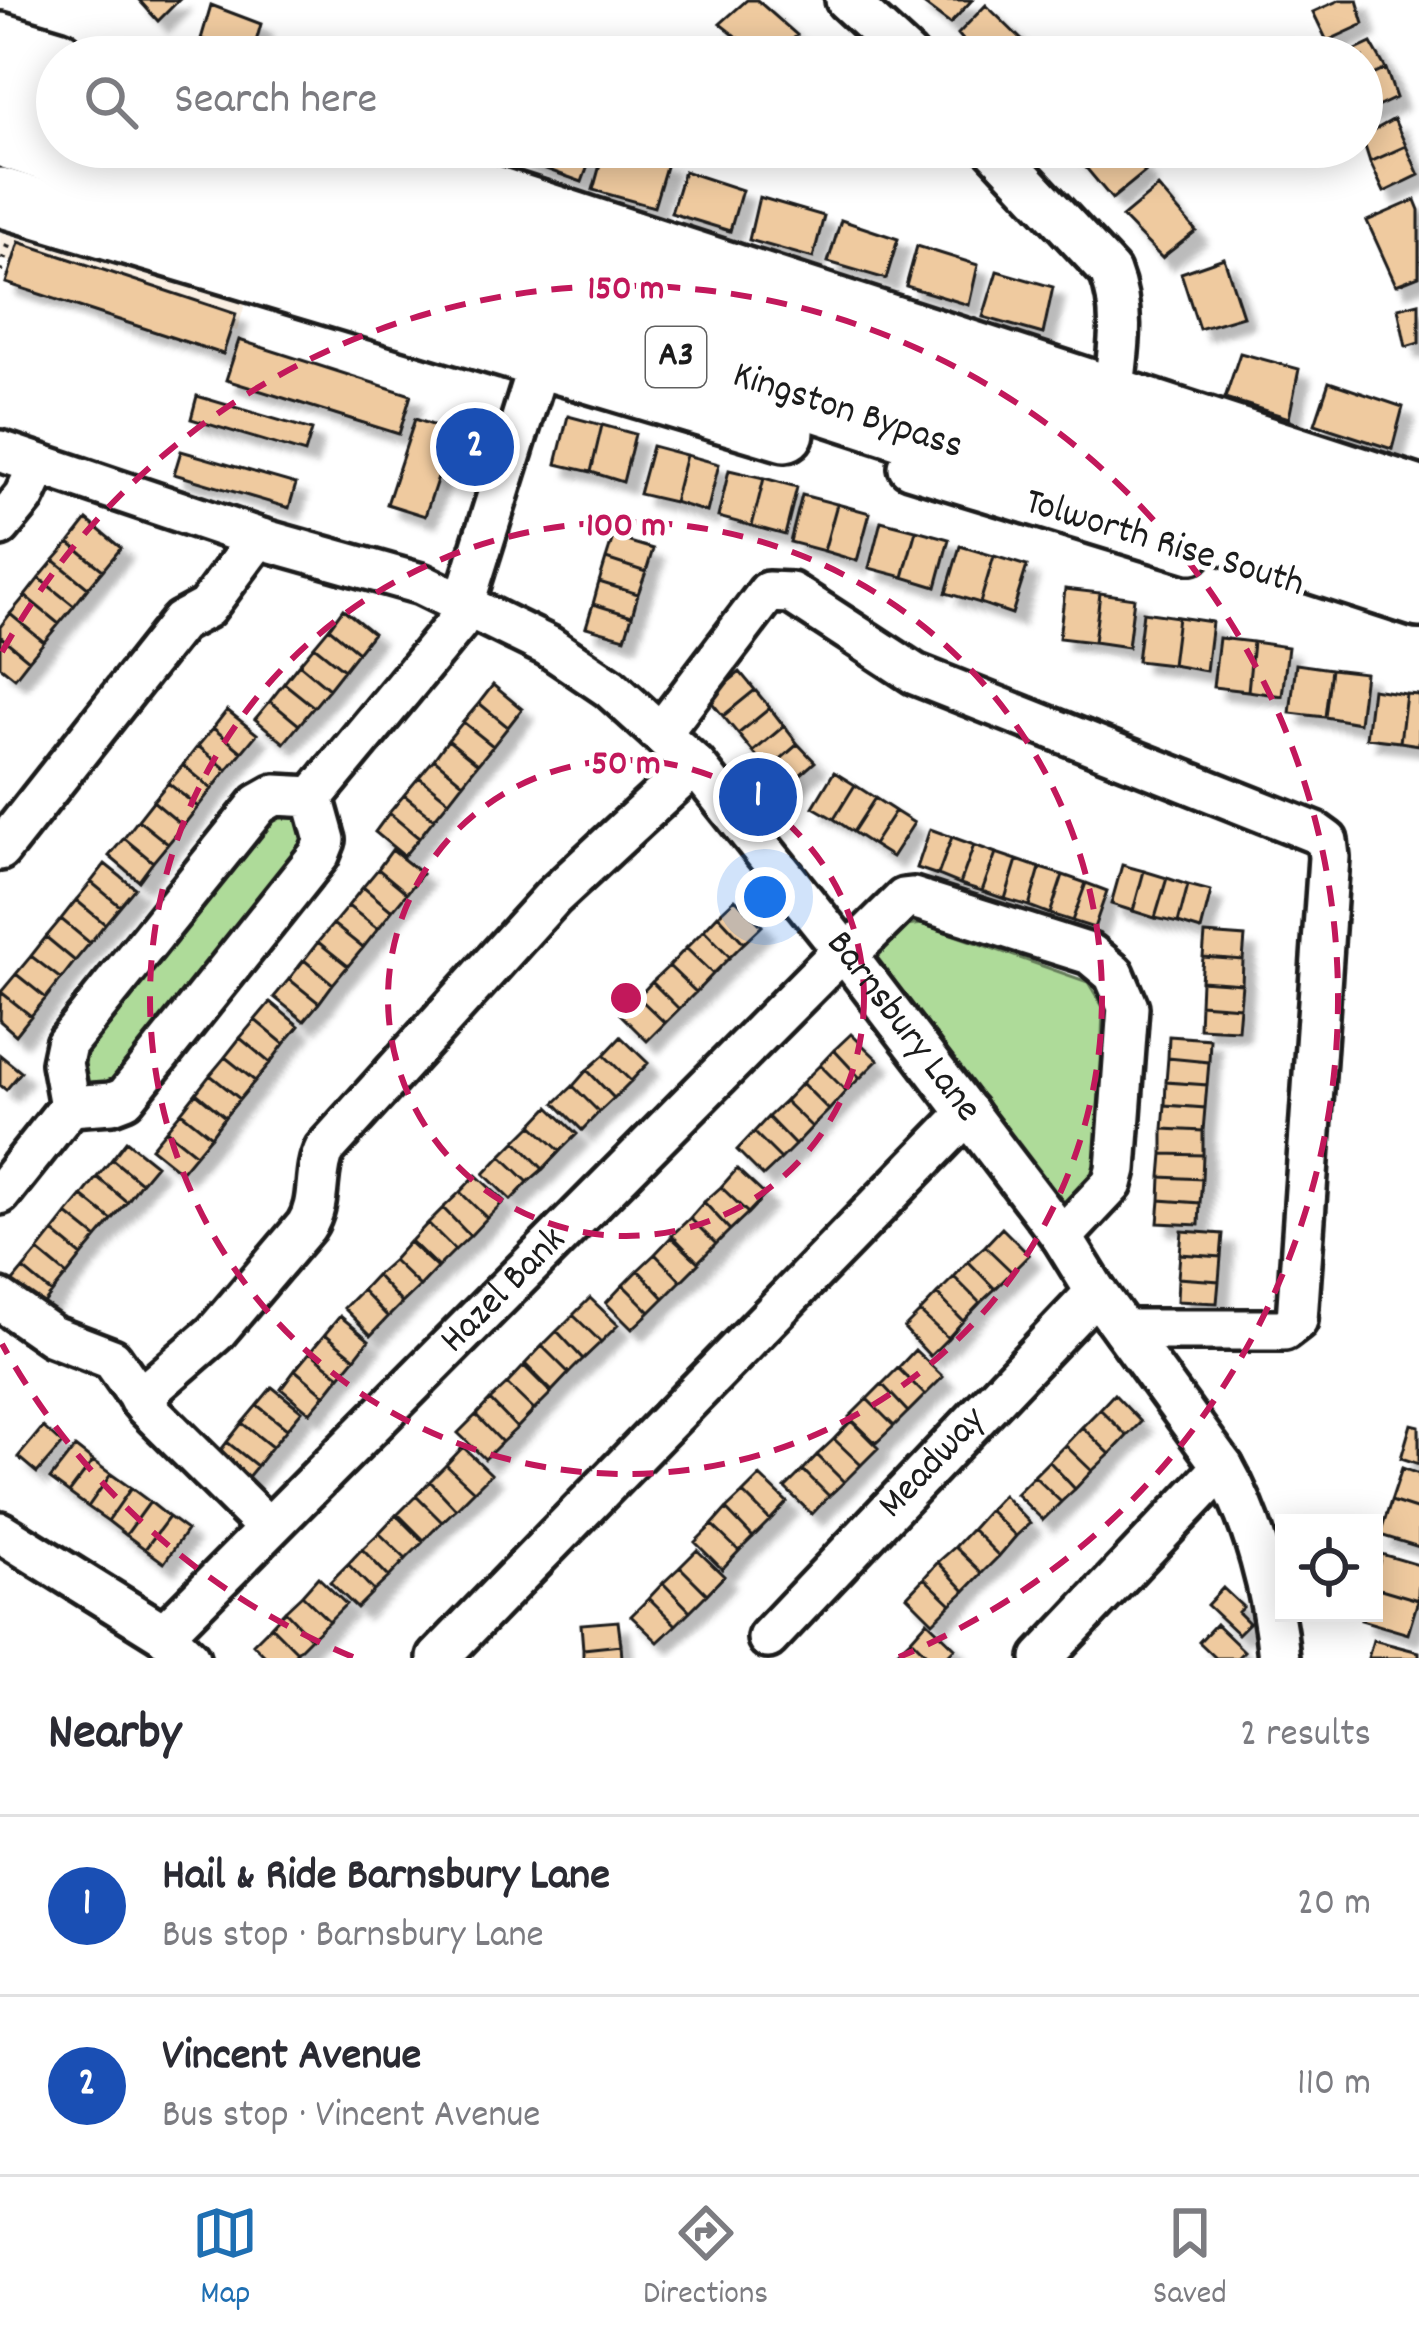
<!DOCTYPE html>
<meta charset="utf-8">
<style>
:root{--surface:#fff;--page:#f7f7f7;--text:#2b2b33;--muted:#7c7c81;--line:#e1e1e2;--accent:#1f6fb2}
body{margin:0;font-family:Dekko,sans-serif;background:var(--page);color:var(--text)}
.controls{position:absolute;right:36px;bottom:36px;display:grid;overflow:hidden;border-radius:0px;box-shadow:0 6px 30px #0003}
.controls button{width:108px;height:108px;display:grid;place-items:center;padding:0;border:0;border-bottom:3px solid var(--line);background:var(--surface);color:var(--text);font:60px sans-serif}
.you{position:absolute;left:765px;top:897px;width:42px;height:42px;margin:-30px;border:9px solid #fff;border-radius:50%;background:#1a73e8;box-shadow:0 0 0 18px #1a73e833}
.badge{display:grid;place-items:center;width:78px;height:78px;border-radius:50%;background:var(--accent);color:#fff;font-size:39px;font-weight:700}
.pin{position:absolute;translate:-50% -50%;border:6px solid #fff;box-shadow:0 3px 12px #0006}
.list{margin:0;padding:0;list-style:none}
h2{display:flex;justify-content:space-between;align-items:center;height:156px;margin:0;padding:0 48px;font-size:51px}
h2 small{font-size:39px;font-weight:400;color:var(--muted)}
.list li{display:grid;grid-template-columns:78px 1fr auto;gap:36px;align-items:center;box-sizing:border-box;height:180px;padding:0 48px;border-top:3px solid var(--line)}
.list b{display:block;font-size:45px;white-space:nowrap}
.list p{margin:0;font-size:39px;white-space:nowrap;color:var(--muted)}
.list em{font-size:39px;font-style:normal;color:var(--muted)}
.icon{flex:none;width:66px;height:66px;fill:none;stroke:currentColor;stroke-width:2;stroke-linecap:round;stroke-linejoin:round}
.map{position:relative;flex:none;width:1419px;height:1658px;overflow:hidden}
.search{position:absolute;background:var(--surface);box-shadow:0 6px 30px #0003;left:36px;right:36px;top:36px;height:132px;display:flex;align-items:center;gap:30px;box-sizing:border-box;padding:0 42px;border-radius:66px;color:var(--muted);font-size:45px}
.sheet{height:516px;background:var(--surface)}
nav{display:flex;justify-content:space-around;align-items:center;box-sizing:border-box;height:168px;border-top:3px solid var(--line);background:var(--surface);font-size:33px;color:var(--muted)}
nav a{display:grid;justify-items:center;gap:6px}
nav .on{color:var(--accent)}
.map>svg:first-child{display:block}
.built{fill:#faefe2}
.green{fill:#aedb99;stroke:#657c5a;stroke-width:3}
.building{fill:#efca9f;stroke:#1c1c1c;stroke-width:3;filter:url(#shadow)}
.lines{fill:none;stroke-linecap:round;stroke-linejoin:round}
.minor-casing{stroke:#1c1c1c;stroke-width:48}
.highway-casing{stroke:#1c1c1c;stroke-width:66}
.path{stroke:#1c1c1c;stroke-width:6;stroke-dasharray:3 9;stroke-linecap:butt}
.minor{stroke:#fff;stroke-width:39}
.highway{stroke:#fff;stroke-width:57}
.ring{fill:none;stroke:#c2185b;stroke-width:6;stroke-dasharray:21 15}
.labels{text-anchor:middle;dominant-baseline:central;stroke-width:10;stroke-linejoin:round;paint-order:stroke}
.shield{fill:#fff;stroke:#606060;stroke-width:3}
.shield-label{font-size:36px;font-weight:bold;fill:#1c1c1c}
.street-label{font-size:39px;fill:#1c1c1c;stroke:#fff}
.centre{fill:#c2185b;stroke:#fff;stroke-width:6}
.ring-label{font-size:36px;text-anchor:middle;font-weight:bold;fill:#c2185b;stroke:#fff;stroke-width:10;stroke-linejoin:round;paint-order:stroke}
</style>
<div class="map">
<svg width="1419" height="1658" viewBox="0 0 1419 1658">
<defs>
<filter id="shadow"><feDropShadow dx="11" dy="11" stdDeviation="3" flood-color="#0004"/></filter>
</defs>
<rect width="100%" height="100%" fill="#fff"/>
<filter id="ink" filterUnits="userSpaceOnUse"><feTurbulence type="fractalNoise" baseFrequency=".00833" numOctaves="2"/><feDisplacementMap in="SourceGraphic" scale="24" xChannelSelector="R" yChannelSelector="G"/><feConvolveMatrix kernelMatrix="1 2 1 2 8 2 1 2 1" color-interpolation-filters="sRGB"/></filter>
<g filter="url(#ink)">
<path class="built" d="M0,232L245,304L237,331L0,259Z"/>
<path class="green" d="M270,813L306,815L312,833L116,1087L89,1086L81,1072L80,1045Z
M923,924L1088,982L1103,1007L1097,1182L1066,1213L867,956L905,926Z"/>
<path class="building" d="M139,0H179L158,21Z
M747,0H757L797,35L775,57H762L720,24Z
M918,0H972L950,24Z
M1340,0H1357L1364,24L1327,41L1313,12Z
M211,5L261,24L252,56L201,39Z
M986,5L1028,46L1017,57H977L958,34Z
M1371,43L1386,69L1362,80V57H1341Z
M1386,69L1396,98L1362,114V80Z
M1394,119L1406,146L1370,162L1362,137Z
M1406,146L1419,175L1384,192L1370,162Z
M521,147H595L582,182L518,159Z
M605,147L667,163L654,207L593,190Z
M1077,147H1124L1145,172L1112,199L1072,151Z
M684,171L742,190L730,231L671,213Z
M1158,187L1196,231L1162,258L1122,217Z
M759,197L824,216L813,258L749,240Z
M1415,200L1419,210V276L1396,285L1367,221Z
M841,220L898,239L886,279L828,262Z
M19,242L236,314L223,354L6,283Z
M917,246L978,265L969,305L906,286Z
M1224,258L1243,316L1199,329L1181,273Z
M997,271L1053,287L1043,334L983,317Z
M1419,303V343L1406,347L1398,308Z
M239,340L411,395L399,434L226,380Z
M1240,353L1299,369L1289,418L1225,398Z
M1329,382L1403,407L1392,449L1315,424Z
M197,396L312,430L305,453L191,419Z
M568,416L602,425L591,472L556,464Z
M415,419L453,432L425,516L387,504Z
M602,425L635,434L623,482L591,472Z
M652,446L686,455L674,502L639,494Z
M181,451L296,484L289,508L174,474Z
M686,455L719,464L707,512L674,502Z
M729,470L764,478L752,526L718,517Z
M764,478L797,487L785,535L752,526Z
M802,495L837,504L824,551L790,542Z
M837,504L870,513L857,561L824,551Z
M87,520L121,548L103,570L69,543Z
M881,521L916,530L903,577L869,568Z
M916,530L949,539L936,587L903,577Z
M613,537L653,549L646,572L606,559Z
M69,543L103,570L88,588L54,560Z
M960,546L994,556L980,603L946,593Z
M994,556L1027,566L1012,614L980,603Z
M606,559L646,572L638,594L599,582Z
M54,560L88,588L74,606L39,578Z
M39,578L74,606L59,624L25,596Z
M599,582L638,594L632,616L593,604Z
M1065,589L1100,593L1094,642L1059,638Z
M1100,593L1134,598L1128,647L1094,642Z
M25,596L59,624L44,642L10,614Z
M593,604L632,616L625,638L586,627Z
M343,609L373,633L358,652L329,628Z
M1143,612L1178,617L1172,665L1137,661Z
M10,614L44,642L29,660L0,636V627Z
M1178,617L1212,622L1206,671L1172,665Z
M329,628L358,652L344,670L314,646Z
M0,636L29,660L15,678L0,666Z
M1219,638L1253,642L1248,691L1213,687Z
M1253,642L1288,647L1282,696L1248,691Z
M314,646L344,670L329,689L299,664Z
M299,664L329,689L314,707L284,683Z
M1296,664L1331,669L1325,717L1290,713Z
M1331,669L1365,673L1359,723L1325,717Z
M740,672L755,690L723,716L708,698Z
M284,683L314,707L299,725L270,701Z
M493,685L522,709L508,727L479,703Z
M1372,689L1406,694L1400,742L1366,738Z
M755,690L770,708L738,734L723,716Z
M1406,694L1419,695V745L1400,742Z
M270,701L299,725L284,743L255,719Z
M479,703L508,727L493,746L463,722Z
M770,708L784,726L753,752L738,734Z
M227,710L257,734L242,752L213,728Z
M463,722L493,746L478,764L448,740Z
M784,726L798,744L768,770L753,752Z
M213,728L242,752L227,770L198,746Z
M448,740L478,764L463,783L434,759Z
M798,744L815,762L784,789L768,770Z
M198,746L227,770L212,789L183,765Z
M434,759L463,783L449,801L419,777Z
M183,765L212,789L198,807L168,783Z
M834,772L855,785L834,819L813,807Z
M419,777L449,801L434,819L404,795Z
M168,783L198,807L183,826L153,801Z
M855,785L875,798L853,832L834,819Z
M404,795L434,819L419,838L389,813Z
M875,798L895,811L873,845L853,832Z
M153,801L183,826L168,844L138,820Z
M895,811L914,823L892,857L873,845Z
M389,813L419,838L404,856L375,832Z
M138,820L168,844L153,862L124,838Z
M930,829L952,837L938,875L917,868Z
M952,837L974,845L960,884L938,875Z
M124,838L153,862L139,881L109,856Z
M974,845L996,853L982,891L960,884Z
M392,850L422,874L407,893L378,869Z
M996,853L1017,860L1005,899L982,891Z
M1017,860L1040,868L1029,906L1005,899Z
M105,864L135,888L120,906L91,882Z
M1122,865L1144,871L1133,911L1111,904Z
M1040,868L1063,875L1050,914L1029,906Z
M378,869L407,893L392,911L363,887Z
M1144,871L1167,878L1155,918L1133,911Z
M1063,875L1086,883L1072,921L1050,914Z
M1167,878L1188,885L1178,923L1155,918Z
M91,882L120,906L105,924L76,900Z
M1086,883L1107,891L1094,928L1072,921Z
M1188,885L1211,891L1201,930L1178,923Z
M363,887L392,911L378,929L348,906Z
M735,899L762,926L744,943L718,915Z
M76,900L105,924L90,943L61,919Z
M348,906L378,929L363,948L333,924Z
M718,915L744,943L730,957L704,930Z
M61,919L90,943L75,961L46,937Z
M333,924L363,948L348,966L318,942Z
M704,930L730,957L713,974L686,948Z
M1205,934L1245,937L1243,960L1203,957Z
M46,937L75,961L61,979L31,956Z
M318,942L348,966L333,984L304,960Z
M686,948L713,974L696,992L669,966Z
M31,956L61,979L46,998L16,974Z
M1203,957L1243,960L1242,984L1201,981Z
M304,960L333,984L319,1003L289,979Z
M669,966L696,992L679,1009L652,982Z
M16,974L46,998L31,1016L1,992Z
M289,979L319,1003L304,1021L274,997Z
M1201,981L1242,984L1240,1007L1200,1004Z
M652,982L679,1009L665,1023L638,997Z
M1,992L31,1016L16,1035L0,1021Z
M638,997L665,1023L647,1041L620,1014Z
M270,1002L299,1026L284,1044L255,1020Z
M1200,1004L1240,1007L1238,1030L1199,1028Z
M255,1020L284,1044L270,1063L240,1038Z
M851,1034L878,1060L860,1078L834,1050Z
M1169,1036L1210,1039L1209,1062L1168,1058Z
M621,1037L648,1063L631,1081L604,1055Z
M240,1038L270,1063L255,1081L225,1057Z
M834,1050L860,1078L846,1091L820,1065Z
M0,1055L21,1072L6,1090L0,1085Z
M604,1055L631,1081L614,1098L587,1070Z
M225,1057L255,1081L240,1099L210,1075Z
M1168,1058L1209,1062L1207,1085L1166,1082Z
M820,1065L846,1091L829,1110L802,1083Z
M587,1070L614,1098L599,1112L573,1086Z
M210,1075L240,1099L225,1117L196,1093Z
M1166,1082L1207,1085L1205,1108L1165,1105Z
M802,1083L829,1110L812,1127L785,1101Z
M573,1086L599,1112L582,1130L555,1103Z
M196,1093L225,1117L211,1136L181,1112Z
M785,1101L812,1127L795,1145L768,1117Z
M1165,1105L1205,1108L1203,1131L1163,1129Z
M549,1107L577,1134L560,1151L532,1125Z
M181,1112L211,1136L196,1154L166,1130Z
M768,1117L795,1145L781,1159L754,1132Z
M532,1125L560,1151L543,1169L516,1141Z
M1163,1129L1203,1131V1155L1163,1154Z
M166,1130L196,1154L181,1172L151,1148Z
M754,1132L781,1159L763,1176L737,1150Z
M126,1141L156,1165L141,1183L112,1159Z
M516,1141L543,1169L528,1182L501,1156Z
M1163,1154L1203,1155L1202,1179L1161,1177Z
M501,1156L528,1182L511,1200L484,1174Z
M112,1159L141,1183L127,1202L97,1177Z
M737,1169L765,1195L748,1213L721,1187Z
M476,1175L504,1201L487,1218L460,1192Z
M97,1177L127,1202L112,1220L82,1196Z
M1161,1177L1202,1179L1200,1203L1160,1200Z
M721,1187L748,1213L730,1230L704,1202Z
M460,1192L487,1218L470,1236L443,1208Z
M82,1196L112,1220L97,1238L67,1214Z
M1160,1200L1200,1203L1199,1225L1158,1223Z
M704,1202L730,1230L716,1244L690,1218Z
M443,1208L470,1236L455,1250L428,1223Z
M67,1214L97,1238L82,1256L53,1232Z
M690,1218L716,1244L698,1262L672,1235Z
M428,1223L455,1250L438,1267L411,1241Z
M1002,1228L1029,1255L1012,1272L985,1246Z
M1182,1231L1223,1234L1221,1257L1180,1254Z
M53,1232L82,1256L67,1275L38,1251Z
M671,1237L699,1263L681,1281L655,1254Z
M409,1242L437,1268L420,1286L393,1260Z
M985,1246L1012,1272L995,1289L968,1261Z
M38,1251L67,1275L52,1293L23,1269Z
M655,1254L681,1281L664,1298L638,1270Z
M1180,1254L1221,1257L1219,1281L1178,1278Z
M393,1260L420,1286L402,1303L376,1275Z
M968,1261L995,1289L980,1303L954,1277Z
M23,1269L52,1293L38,1311L8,1287Z
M638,1270L664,1298L650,1312L623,1285Z
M376,1275L402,1303L388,1317L362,1290Z
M954,1277L980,1303L963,1321L937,1294Z
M1178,1278L1219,1281L1217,1303L1177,1301Z
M623,1285L650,1312L632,1329L606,1303Z
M362,1290L388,1317L371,1335L344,1308Z
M937,1294L963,1321L948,1338L920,1312Z
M590,1298L618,1325L601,1342L573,1315Z
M920,1312L948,1338L930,1356L904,1328Z
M573,1315L601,1342L583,1359L557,1331Z
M340,1316L369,1340L355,1358L325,1334Z
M557,1331L583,1359L569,1373L542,1346Z
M325,1334L355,1358L340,1376L310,1352Z
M542,1346L569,1373L552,1391L525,1364Z
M915,1350L943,1377L925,1395L898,1368Z
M310,1352L340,1376L325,1395L295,1370Z
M524,1366L551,1393L534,1410L507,1384Z
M898,1368L925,1395L908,1412L882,1384Z
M295,1370L325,1395L310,1413L281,1389Z
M507,1384L534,1410L517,1428L490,1400Z
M882,1384L908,1412L894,1426L867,1399Z
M272,1387L302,1411L287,1429L257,1405Z
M1114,1394L1141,1422L1127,1436L1100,1409Z
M867,1399L894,1426L876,1443L849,1417Z
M490,1400L517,1428L502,1442L476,1415Z
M257,1405L287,1429L272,1447L242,1423Z
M1100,1409L1127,1436L1110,1454L1082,1427Z
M476,1415L502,1442L485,1459L458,1433Z
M851,1421L878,1448L861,1465L834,1439Z
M242,1423L272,1447L257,1466L227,1442Z
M1411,1424L1419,1426V1464L1401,1458Z
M43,1427L62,1444L37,1473L18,1457Z
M1082,1427L1110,1454L1092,1471L1065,1445Z
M834,1439L861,1465L844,1482L817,1455Z
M227,1442L257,1466L242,1484L213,1460Z
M1065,1445L1092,1471L1075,1489L1049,1461Z
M75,1447L93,1461L69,1493L50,1479Z
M463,1447L491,1474L474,1491L446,1465Z
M817,1455L844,1482L829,1496L803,1470Z
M93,1461L111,1474L88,1507L69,1493Z
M1049,1461L1075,1489L1061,1502L1034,1476Z
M446,1465L474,1491L456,1509L430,1481Z
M1402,1468L1419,1474V1510L1391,1501Z
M803,1470L829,1496L812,1514L785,1488Z
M111,1474L131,1488L108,1521L88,1507Z
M760,1476L787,1502L770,1520L743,1493Z
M1034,1476L1061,1502L1043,1520L1016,1494Z
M430,1481L456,1509L442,1522L416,1496Z
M131,1488L150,1502L126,1535L108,1521Z
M743,1493L770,1520L753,1537L726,1509Z
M1003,1495L1030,1523L1016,1536L989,1510Z
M416,1496L442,1522L424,1540L398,1514Z
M1391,1501L1419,1510V1547L1380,1535Z
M150,1502L169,1517L145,1549L126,1535Z
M726,1509L753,1537L739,1551L712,1525Z
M989,1510L1016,1536L999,1556L972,1529Z
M396,1515L423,1542L406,1559L379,1533Z
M169,1517L187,1530L164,1563L145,1549Z
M712,1525L739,1551L722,1569L695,1542Z
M972,1529L999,1556L982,1573L955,1547Z
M379,1533L406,1559L389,1577L362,1549Z
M955,1547L982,1573L965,1591L938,1562Z
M362,1549L389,1577L374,1591L348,1564Z
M697,1550L724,1576L707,1594L680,1567Z
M1381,1554L1419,1565L1418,1600L1374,1587Z
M938,1562L965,1591L951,1604L924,1578Z
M348,1564L374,1591L357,1608L330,1582Z
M680,1567L707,1594L690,1611L663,1583Z
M318,1577L346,1604L329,1621L302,1595Z
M924,1578L951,1604L933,1622L907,1596Z
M663,1583L690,1611L676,1625L649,1598Z
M1374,1587L1418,1600L1408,1634L1361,1620L1363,1613H1374Z
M1223,1588L1243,1607L1238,1612L1249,1623L1238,1634L1207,1605Z
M302,1595L329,1621L311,1638L285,1611Z
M649,1598L676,1625L658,1642L631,1616Z
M285,1611L311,1638L297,1652L271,1626Z
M618,1621L621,1645L583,1649L581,1624Z
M927,1621L955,1648L945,1658H930L911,1639Z
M1216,1624L1244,1651L1237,1658H1216L1199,1642Z
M271,1626L297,1652L291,1658H267L253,1644Z
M911,1639L930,1658H897L894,1655Z
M1373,1640L1419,1652V1658H1368Z
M621,1645L622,1658H583V1649Z"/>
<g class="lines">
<g class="minor-casing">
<g id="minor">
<path d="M846,0L908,57"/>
<path d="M993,147L1110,272C1126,313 1118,352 1113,395"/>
<path id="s1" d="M0,451L258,538L421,584L548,646L610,688L695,765L847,955L1062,1237L1096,1292L1223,1467C1255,1523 1273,1594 1279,1658"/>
<path d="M909,467L1191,553"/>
<path d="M0,526L24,497L39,465"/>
<path d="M661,733L768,592L791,593L915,674L1316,833L1327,841L1329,857L1297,1320L1284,1330H1124"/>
<path d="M313,797L275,795L259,804L66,1044L62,1063L70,1106L112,1103L125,1098L319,855L325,840L313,797L458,622L540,361"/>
<path d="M0,850L180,622L206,608L258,538"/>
<path d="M847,955L904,899L913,898L1090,954L1114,974L1128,1007L1116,1169L1112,1184L1062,1237"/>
<path d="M0,1194L70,1106"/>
<path d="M0,1300L52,1336L112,1359L145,1406L267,1527"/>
<path d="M139,1399L215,1333L306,1226C322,1202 313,1173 325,1149L553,897L695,765"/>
<path d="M0,1532L164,1634L189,1658"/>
<path id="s2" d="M164,1634L843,950"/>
<path id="s3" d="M768,1638L1096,1292"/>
<path d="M438,1658L968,1113"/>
<path d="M1042,1658L1223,1467"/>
</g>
</g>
<g class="highway-casing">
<g id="highway">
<path d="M0,42L57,59"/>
<path d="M0,85L57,103"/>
<path id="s4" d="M0,137L1419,598"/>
<path d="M194,147L1419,546"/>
<path d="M345,147L1419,496"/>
<path d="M0,197L785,432"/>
</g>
</g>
<path class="path" d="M0,271L8,245"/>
<use href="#minor" class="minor"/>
<use href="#highway" class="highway"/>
</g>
</g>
<g class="ring">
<circle cx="626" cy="998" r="238"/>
<circle cx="626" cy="998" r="476"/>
<path d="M353 1657A713 713 0 0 1 2 1344M2 652A713 713 0 1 1 899 1657"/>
</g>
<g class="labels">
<rect class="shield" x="646" y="327" width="60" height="60" rx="9"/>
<g class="shield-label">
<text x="676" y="357">A3</text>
</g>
<g class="street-label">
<text stroke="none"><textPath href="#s4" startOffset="891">Kingston Bypass</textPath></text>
<text transform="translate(1164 545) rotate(17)">Tolworth Rise South</text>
<text stroke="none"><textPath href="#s1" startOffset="1107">Barnsbury Lane</textPath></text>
<text stroke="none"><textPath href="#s2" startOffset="483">Hazel Bank</textPath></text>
<text stroke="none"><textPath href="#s3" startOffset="240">Meadway</textPath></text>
</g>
</g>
<circle cx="626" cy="998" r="18" class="centre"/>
<g class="ring-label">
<text x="626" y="298">150 m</text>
<text x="626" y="535">100 m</text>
<text x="626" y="773">50 m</text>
</g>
</svg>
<div class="controls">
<button><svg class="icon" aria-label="locate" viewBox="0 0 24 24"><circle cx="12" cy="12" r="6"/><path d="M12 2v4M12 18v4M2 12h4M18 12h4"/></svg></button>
</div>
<div class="you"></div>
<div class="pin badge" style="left:758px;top:797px;background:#1a4fb4">1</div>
<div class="pin badge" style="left:475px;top:447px;background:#1a4fb4">2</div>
<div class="search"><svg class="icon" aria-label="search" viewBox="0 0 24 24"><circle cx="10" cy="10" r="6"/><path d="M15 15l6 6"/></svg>Search here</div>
</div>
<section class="sheet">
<h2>Nearby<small>2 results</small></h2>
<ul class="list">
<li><span class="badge" style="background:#1a4fb4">1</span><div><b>Hail &amp; Ride Barnsbury Lane</b><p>Bus stop · Barnsbury Lane</p></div><em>20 m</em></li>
<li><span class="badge" style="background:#1a4fb4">2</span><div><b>Vincent Avenue</b><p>Bus stop · Vincent Avenue</p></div><em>110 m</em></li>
</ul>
</section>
<nav>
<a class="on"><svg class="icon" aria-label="map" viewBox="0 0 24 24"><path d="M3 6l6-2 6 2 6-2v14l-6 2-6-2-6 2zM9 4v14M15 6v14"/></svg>Map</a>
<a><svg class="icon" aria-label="directions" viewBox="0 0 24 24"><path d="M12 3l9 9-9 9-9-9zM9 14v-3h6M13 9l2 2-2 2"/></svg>Directions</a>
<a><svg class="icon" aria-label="saved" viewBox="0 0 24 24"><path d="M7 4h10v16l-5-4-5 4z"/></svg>Saved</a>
</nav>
